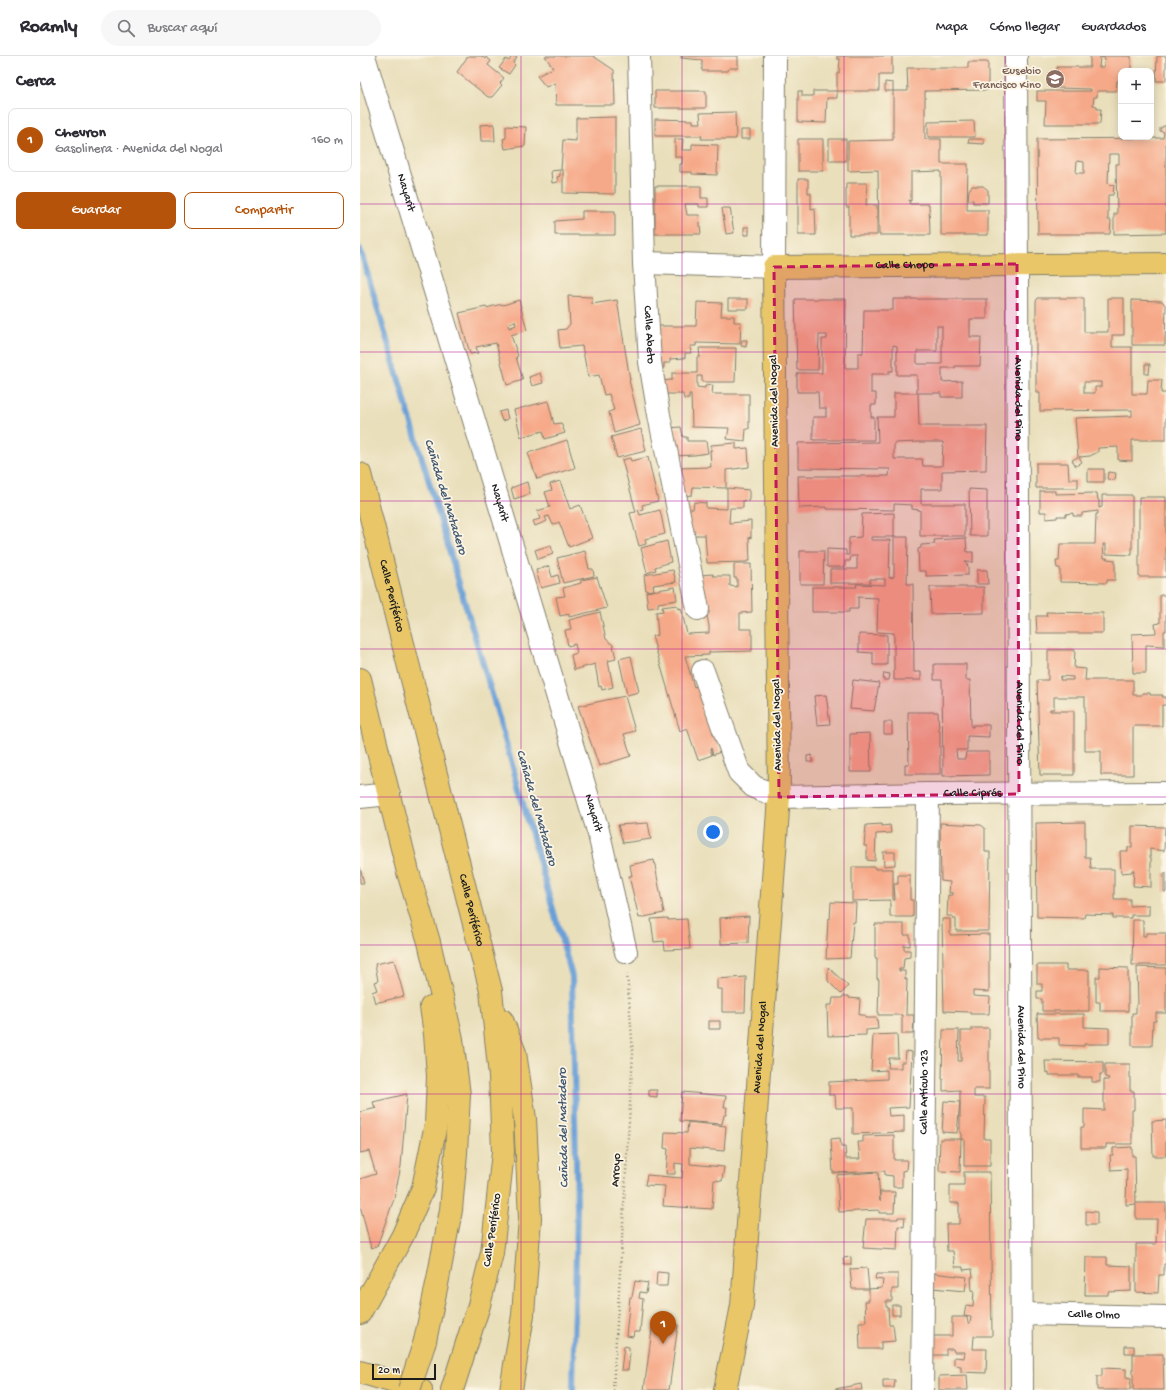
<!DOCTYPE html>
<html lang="es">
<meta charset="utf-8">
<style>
:root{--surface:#fff;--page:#f7f7f7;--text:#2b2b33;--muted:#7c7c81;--line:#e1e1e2;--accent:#b45309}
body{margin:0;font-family:"Gochi Hand",sans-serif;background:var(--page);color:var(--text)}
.controls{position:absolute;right:12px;top:12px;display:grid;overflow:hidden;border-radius:8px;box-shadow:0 2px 10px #0003}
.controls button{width:36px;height:36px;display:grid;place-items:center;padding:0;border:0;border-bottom:1px solid var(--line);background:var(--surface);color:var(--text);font:20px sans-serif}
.scale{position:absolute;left:12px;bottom:10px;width:64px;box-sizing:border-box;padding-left:4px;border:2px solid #1c1c1c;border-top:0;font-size:11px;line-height:14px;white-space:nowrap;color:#1c1c1c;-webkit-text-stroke:3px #fcf5e5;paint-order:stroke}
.you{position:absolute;left:353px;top:776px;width:14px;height:14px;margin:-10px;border:3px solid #fff;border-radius:50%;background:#1a73e8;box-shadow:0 0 0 6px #1a73e833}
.badge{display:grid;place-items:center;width:26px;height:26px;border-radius:50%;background:var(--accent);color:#fff;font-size:13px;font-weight:700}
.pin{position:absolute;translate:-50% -33px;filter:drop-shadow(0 1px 2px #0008)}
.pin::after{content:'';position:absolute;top:21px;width:14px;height:12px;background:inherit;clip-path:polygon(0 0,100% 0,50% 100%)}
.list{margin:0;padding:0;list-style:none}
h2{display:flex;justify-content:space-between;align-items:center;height:52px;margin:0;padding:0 16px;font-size:17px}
h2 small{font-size:13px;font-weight:400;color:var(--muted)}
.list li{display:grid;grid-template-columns:26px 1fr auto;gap:12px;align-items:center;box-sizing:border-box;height:64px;margin:0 8px 8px;padding:0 8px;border:1px solid var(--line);border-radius:8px}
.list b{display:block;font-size:15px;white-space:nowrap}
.list p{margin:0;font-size:13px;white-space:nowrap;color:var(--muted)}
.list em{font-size:13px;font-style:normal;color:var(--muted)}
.actions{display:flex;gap:8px;padding:12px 16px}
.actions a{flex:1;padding:9px 0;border:1px solid var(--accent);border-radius:8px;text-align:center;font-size:14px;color:var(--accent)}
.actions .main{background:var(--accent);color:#fff}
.icon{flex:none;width:22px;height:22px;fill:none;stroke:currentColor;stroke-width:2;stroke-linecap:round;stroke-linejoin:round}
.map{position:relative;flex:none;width:806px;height:1334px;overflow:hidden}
header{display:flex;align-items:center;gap:24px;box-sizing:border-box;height:56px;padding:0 20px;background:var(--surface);border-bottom:1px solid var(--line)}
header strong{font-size:19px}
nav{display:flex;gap:22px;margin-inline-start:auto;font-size:14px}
.search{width:280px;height:36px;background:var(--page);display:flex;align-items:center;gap:10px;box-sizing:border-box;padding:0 14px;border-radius:22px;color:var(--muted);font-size:15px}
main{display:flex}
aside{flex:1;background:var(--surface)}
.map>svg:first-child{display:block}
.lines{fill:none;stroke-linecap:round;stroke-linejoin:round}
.stream{stroke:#6ba0d7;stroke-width:6}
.building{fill:#f6a988;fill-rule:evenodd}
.minor-casing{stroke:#827e6c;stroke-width:24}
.major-casing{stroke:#827e6c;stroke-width:24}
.highway-casing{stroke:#827e6c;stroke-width:24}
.path{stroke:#827e6c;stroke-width:2.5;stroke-dasharray:1 3;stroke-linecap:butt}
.minor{stroke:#fff;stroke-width:22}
.major{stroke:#e9c769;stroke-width:22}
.highway{stroke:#e9c769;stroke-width:22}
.highway-bridge-casing{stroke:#827e6c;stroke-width:24;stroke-linecap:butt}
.highway-bridge{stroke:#e9c769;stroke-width:22}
.marked{fill:#c2185b;fill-opacity:0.2;stroke:#c2185b;stroke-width:3;stroke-dasharray:8 5;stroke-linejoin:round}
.grid{fill:none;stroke:#b5179e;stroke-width:1;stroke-opacity:0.55}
.labels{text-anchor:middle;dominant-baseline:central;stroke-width:3.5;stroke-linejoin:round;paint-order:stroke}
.education-label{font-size:12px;fill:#785e54;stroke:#fcf5e5;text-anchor:end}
.street-label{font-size:12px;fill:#1c1c1c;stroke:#fcf5e5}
.water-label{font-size:13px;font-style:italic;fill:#405770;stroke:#fcf5e5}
</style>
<header>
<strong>Roamly</strong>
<div class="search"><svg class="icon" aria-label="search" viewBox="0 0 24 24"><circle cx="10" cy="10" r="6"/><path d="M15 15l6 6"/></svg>Buscar aquí</div>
<nav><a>Mapa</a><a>Cómo llegar</a><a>Guardados</a></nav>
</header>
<main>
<aside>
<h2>Cerca<small></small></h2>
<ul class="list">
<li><span class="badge">1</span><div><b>Chevron</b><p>Gasolinera · Avenida del Nogal</p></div><em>160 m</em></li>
</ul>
<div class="actions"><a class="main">Guardar</a><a>Compartir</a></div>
</aside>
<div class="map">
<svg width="806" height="1334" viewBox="0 0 806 1334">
<rect width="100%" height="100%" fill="#fcf5e5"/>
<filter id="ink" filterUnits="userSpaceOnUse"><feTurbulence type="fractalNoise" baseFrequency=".025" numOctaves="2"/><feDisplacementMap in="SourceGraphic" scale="8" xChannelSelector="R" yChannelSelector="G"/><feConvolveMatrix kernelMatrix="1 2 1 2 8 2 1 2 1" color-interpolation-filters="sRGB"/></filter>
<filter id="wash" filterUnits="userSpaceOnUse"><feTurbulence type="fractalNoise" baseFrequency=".012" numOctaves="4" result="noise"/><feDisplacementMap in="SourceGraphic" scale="16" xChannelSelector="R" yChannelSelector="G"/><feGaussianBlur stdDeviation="0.9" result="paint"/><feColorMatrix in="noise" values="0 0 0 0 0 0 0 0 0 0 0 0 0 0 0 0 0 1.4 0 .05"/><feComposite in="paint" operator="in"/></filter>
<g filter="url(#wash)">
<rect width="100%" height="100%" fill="#e9dfbb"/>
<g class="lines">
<path class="stream" d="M0,193L134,645L212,920L217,1153L213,1334"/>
</g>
<g id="blocks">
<path class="building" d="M108,0H122L125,3L126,1L131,5L128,9L144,22L140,27L142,29L132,41H128L97,16Z
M152,0L157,1L153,7L155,9L149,18L139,12L146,3L149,5Z
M185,0H233L254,14L255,49H196L195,27L186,31L177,20L193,12Z
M321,0H378V12H369L368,15H342V4L321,2Z
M477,0H532V19H519V35H477V17H479L480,3H477Z
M730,0H771V15H761V25H757L756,35H737V41H734L733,49L737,50V53H741L740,68H685L686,45H677V35H731V33L697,32V11H730ZM740,1L745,2L744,11H739Z
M797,0H806V25H796Z
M608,6H628V34L565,35V83H581V108H608L607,154H628V179H581V115L551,116V145L549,144L550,148H569L570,179H519L518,114L488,115V85L533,84V35H548L547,12H608Z
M525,26L533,27V35H525Z
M295,35H346V52H295Z
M438,35H442V40H453V35H477V42H467L466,67L438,66Z
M375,56L376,83H341L342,80H295V63L333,64V67H341L340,57Z
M255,61V138L203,137V114H201L203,84L216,85V62Z
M614,65L615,81H568V66Z
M134,68L135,85H121L120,69Z
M146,70L166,71L165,90L145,93L143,83L146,82Z
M803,70H806V177L754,178V158H757L756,108H759V98H749L748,128L754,129L753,139H748V164H751L750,178H678L677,83L803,82L804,76L800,75V72H802ZM717,105L724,106V117H716Z
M381,74H390V83H381Z
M315,83H323L322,94H332V88L358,89L357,119L332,118V116H320V108H322V101H315Z
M438,83H463V115H438Z
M469,83H486V105H469Z
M609,83H624V88L608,87Z
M200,114V120L197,121L198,126L192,127L191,115Z
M438,123H448V137H451V153L455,152L456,179H438Z
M486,127H507L506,149H517V179H489V151H486Z
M295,130H341V142H348V151H339V148H325L327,159H339L341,178H295Z
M612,130H623L628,134V147H613V144H608L609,134Z
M362,152H370L374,177L366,178Z
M222,155H255V179H195V165L222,163Z
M384,171H389V179H384Z
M208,240L232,241V248L257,244L270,324H269L280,369L254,377L249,356L254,354L249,338L244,339L239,319L228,321L222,290L200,292L198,274L206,273L210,268Z
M678,242H724V276H748V242H764V279H752V291H772V338H787L788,324H802L801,337H806V384H772V405L758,404V391L738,392V396L730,400L719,401L722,406L716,410L712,404L718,401L715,362L772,360V354L680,355V337H676V245ZM724,326H741V331H735V337H724Z
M368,243H388V253H368Z
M435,243H486L485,312H498V297H503L504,254H533V243H627V263H610V281H621L620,310H595V312H582V326L602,325V341H581V337H558L559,370H627L626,414L582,415V433H561V448H605V480H560V454L552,453V449L534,448V454L467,453V451L439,452L438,420H529L530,413L438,412V387L518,386L517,361H534V337H557V319H537V290L533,289V315H529V318H511V337H516V349H511V361H514V384H453V361H466V352H459L458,336H437V319L438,317H462V283H467V279H459L458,314H437ZM577,270H582V308H557V295H577ZM559,386H583L582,410H563L562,403H534V387Z
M159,244L167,274L151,279L158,300L156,301L163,324L147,329L136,287L116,291L118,297L110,298L99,257L126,251V252L142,248L143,249ZM155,265L156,269L149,272L148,268Z
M772,244L802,245L806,250L805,289H772Z
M337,246L362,247L361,260H374V266H381L380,288L336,287V290H330L331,297H325V302L310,303V307H304V312L296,313L294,270H336Z
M382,284H387L386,291L381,290Z
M339,292H376L375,326H342V320H337V331L345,332V330L353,329L352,338H389V373H386L385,385L367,383L369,372L332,371L331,338H329V343H324L323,338H300L299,325L312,324V317H337V301H340Z
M785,308H790L789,318H785Z
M180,317L183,327L172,330L169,321Z
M188,345L194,368L201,367L205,377L185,383L183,375L161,381L154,354Z
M146,354L148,363L142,365L139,356Z
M321,371L323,381H327V385H346L348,397L334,399L314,400L309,372Z
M281,373L286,395L257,402L251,381Z
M207,384L215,412L177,423L168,397Z
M376,387V393L388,392L389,411L366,414V432L333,431L332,439L323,440L317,412L351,411L350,394L351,395V389Z
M288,401L298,445L282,449L283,453L278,454L280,459L300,454L305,478L285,483L286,488L279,490L270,457L276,456L262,404L270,402L271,405Z
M676,407H708L709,423H718V432H676Z
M728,413H744V426H728Z
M748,416L756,417L755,424L747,423Z
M200,425L210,453L220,449L232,482L209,491L199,466L193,469L189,460L185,461L187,465L175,470L173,465L180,463L177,455L190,451L185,436L192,434L190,428Z
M167,426L170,438L154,443L151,432Z
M367,432L389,434V445L383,444V452H370L369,467L391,465V482L389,481L390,505H387V506L347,507L345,479H331L326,453H333L334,446L346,447V452L367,453Z
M609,433L627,434V480H610Z
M680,435H695V438L737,437L738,444H739V452L742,451V439H772V499L746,498V488H743L744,502H747V503L755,504V524H747V527L700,526V512H697L696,505H699L700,488H735L736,458H738V455L722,457V460H713V457L706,458V460H697V462L686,463V456H680Z
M779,441H806V521H779Z
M534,457V481H511V484H530L529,522L534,521V481H548L547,528H553L554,616H561V624H534V577L517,576L518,542L498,541V553H489V556H452V531H497L496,528L525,529V523H510V527H470V513H497V500H491L490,505H485V511H467V493L486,494V499H489V482L501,481L502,458Z
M606,482L607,496H613V506H605L608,510V519L566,520V515H559L558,493L561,492V489L575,488L574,484Z
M307,485L311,506L295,511L296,514L287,517L281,492Z
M191,489L193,498L178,503L175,494Z
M225,495L229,513H233L234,520L203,527L197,502Z
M440,495H464L463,528H440Z
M374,508H391L392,556L380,557V573H392V595L349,596V599L325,600L334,631L346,627L360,696L353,699L351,692L350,693L352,699L338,704L327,672L320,675L292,580L298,579L296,556L303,555L302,551L317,549L318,553L321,552L327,578L349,577V570L339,519L353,518V520H370V530L377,531V522H374Z
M189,510L192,521L198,519L200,527L181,532L176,514Z
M313,514L316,526L293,529L294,534L286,535L284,519Z
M617,514H627L628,528H617Z
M237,521L247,552L209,561V558L200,560L196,541L205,540L203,532L221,527V524Z
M315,531L317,544L298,547V551L288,552L286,536Z
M570,531H624V557L571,558Z
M800,539H806V575H804V590L786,589V617H773L772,578L796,577L795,568L800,567Z
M240,556L246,583L253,589L256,603L248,605L253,631L242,634L241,630L239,631L235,608L214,614L211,599L217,597L215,588L208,590L205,574L211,573L209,564Z
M686,556L743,557V577H677L676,560H687Z
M499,578L527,579V609H513V597L499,596Z
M688,594H715L714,612L726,613L725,624H773V639H782V637H790V639H803L802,641H806V649H802V670H773V719H741V695H725V641H694V653H690V655H714V719H680L677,624H688ZM701,620L713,621V624H700Z
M271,600L279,636L267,639L259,603Z
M574,608H606V624H610L611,671H613V669H629V681L607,680V694H596L597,703H605L606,696H629V719L583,720L582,624H574Z
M524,617L530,618L529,624H523Z
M493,624L519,627L514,655L490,653Z
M466,639L470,668L457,669L454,640Z
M265,640L275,675L264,678L271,700L239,710L218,650Z
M548,656H578L579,675H580V718H545V708H549Z
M524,666H532V678H524Z
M510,677L511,716H490V678Z
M452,699L453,706H447V700Z
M725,766V801H730L731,813H754V843H770V850L789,849V859H771V862H753V859L725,858L724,862L677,861L676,767Z
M288,767L291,783L263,787L258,769Z
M580,767L621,769L625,772V796H630L629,875H596V863H593V860H587L588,839H593V836L589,837L590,826L581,825Z
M522,768V770L530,769L531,777L516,778L515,805L507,804V790H504L506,769Z
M772,770L805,771L804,795L790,793V801H791V831L773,830L774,814H772V816L761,817L760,795H768V791H772Z
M523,796H535V809L524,810Z
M294,804L304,857L279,862L269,820H272L270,809Z
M0,811L4,827H0Z
M492,811H515V813H533V844H535L534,828H538V819H550V844H553V861H530V844L492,845Z
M804,817H806V836H804Z
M471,846L496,847L495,866H493L490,902L466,903L468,863H470Z
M389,860L388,887L361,888L360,862Z
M308,862V864L327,863L330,893L305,894L304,885L294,886L291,863Z
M582,863H590V879L629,878V936L613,935V940L630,941L629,958H610V956L584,955Z
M773,864H783V880H786V877H806V909H772Z
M515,868H544V879H550V890L544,889V894H550V901L544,902L543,913H539V915H545V923H547L546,959H554L553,978H542V959H518L519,923H517V902H515Z
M34,904L44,940L15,947L12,936L17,934L14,926L18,925L15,908Z
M677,909H706V914H729V955H682V943H677V935H682V928H677Z
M468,911L488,930L481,938L468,925Z
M740,911L768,912V955H740V946H736V921H740Z
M777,911L806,912V957H796V965H793L792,990H772V957H776V949L778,948Z
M386,921L385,956H362V933H357V923Z
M483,940H489V942L500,943L499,959H505V962H517L518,973L506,974V979L468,980L467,949H472L473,942H482Z
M677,958H724V971L749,972V988H724V990L699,989V982H678Z
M349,965H360V973H349Z
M612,972H629V1033H614V1041H625L624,1083H630V1110H604V1083H601V1077H600V1034L583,1035V1023H582L583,974H599L598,1005H601V975H612Z
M537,978L538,1002H529L528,1012H541V1006H545L546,995L552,996L549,1051L528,1052L529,1060L544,1059V1076L493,1078V1052H476L475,1039H469V1026L527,1023V1014L511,1015L513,979Z
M685,1005L743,1006V1018H740V1026H732V1021H718V1019H689V1016L686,1017Z
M745,1008H770V1035H774V1054H772V1088H746V1092H721V1071H724V1053L744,1054V1024H748L749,1022L745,1021Z
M289,1034H297V1041L289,1040Z
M322,1036L366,1040L364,1051H367L366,1059H364L362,1068L320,1065Z
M47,1038L41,1110L34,1143L17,1190L11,1192L0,1149V1123L16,1118L9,1095L0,1097V1056L17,1052H15L13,1046Z
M584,1045L600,1046L597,1077L582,1076Z
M806,1064V1100H793L792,1065Z
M328,1066L366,1070L364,1095L330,1092V1108L364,1111L362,1125L354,1124L352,1153L303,1150L305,1130L285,1129L287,1119L322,1122L323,1108L315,1107V1118H306L308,1093L304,1092L305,1076L327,1077Z
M534,1079V1104H547L546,1114L542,1115V1131H533V1120L525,1119V1115L473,1117L471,1083L480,1082L481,1091H485L486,1103H500L498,1086H503V1080Z
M580,1083H601L600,1116L579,1115Z
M772,1091V1100H775L776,1147H806V1208H804V1219H799L798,1237L776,1236V1188H796L797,1163H776V1148L766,1149L767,1113L751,1114L750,1099H753V1092Z
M518,1116L520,1145V1136H535L534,1157H519V1154L479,1156L477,1119Z
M604,1116H630L632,1280H614L613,1293H627L626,1317L601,1316V1310L594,1309V1301L604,1302L605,1296H594L593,1293H586V1299H572L573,1280H592V1261H607L608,1267H610L611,1261L604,1260L606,1249L613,1250L614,1234L612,1235L611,1221H613L612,1213L603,1214V1211H595L593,1195H587L586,1168H599V1147H590V1129H604Z
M726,1155L737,1156V1169H726Z
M538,1161H545L544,1171L538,1170L537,1194L503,1192L506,1163H538Z
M491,1201V1209H484L483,1202Z
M726,1201H747V1209L771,1210V1235L748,1236V1239H725Z
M507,1212L509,1233H492L490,1213Z
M297,1216L308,1217L307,1230H296Z
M572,1217L607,1221L605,1235L572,1232Z
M516,1218H538V1233H532V1245H526V1251H528L529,1269H533L535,1285L521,1286V1293H500L499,1266H506L505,1245H509V1233L522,1232L523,1224L515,1223Z
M275,1225L288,1227L286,1237L280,1236L279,1242L283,1243L280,1276H274L273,1281L266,1280L270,1241H272Z
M532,1249H540V1259H532Z
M293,1266L318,1269L309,1334H284Z
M264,1290L269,1291V1296L270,1297L268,1314H261Z
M765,1290H774V1297H765Z
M773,1298H803L804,1334H773Z
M742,1312L766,1313V1321L771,1322L770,1334H737V1320H742Z
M607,1319L608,1334H579V1320Z
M523,1324H535L534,1332H523Z
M501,1328L502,1334H475V1333Z"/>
</g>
</g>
<g filter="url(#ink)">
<use href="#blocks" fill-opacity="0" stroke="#827e6c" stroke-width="1"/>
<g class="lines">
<g class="minor-casing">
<g id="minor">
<path id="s1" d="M4,0L239,778L266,896"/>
<path id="s2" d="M279,0L284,207L290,306L299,359L338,553"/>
<path id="s3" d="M656,0L662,1334"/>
<path d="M284,207L414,211L415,0"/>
<path id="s4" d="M343,615L379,716L394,731L419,741L568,738L806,737"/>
<path d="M0,741L29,738"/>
<path id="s5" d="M662,1258L806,1261"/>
<path id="s6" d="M562,1334L568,738"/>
</g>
</g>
<g class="major-casing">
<g id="major">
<path d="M0,1316L61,1334"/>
<path id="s7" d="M365,1334L382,1250L419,741L414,211L806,208"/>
</g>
</g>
<g class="highway-casing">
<g id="highway">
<path id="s8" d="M0,418L131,935L140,1020L143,1096L132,1197L119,1249L92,1334"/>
<path d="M0,623L48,816L69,886L92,983L99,1039L96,1097L91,1154L78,1223L65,1285"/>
<path d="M142,964L155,997L165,1063L170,1162L163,1259L151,1334"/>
<path d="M0,1257L43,1179L63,1132L76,1068L78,1020L75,978L71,951"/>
</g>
</g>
<path class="path" d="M253,1334L273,997L267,916"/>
<use href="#minor" class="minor"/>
<use href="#major" class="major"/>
<use href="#highway" class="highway"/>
<g class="highway-bridge-casing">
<path id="highway-bridge" d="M49,1334L65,1285"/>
</g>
<use href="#highway-bridge" class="highway-bridge"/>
</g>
</g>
<path class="marked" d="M657,208L659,738L419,741L414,211Z"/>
<path class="grid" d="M161,0V1334M322,0V1334M484,0V1334M645,0V1334M0,148H806M0,296H806M0,445H806M0,593H806M0,741H806M0,889H806M0,1038H806M0,1186H806"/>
<defs>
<g id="school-disc" transform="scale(1)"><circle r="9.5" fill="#8d6e63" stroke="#fcf5e5"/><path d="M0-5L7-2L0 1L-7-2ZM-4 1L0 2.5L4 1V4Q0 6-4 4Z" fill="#fff"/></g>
</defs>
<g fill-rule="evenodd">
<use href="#school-disc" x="695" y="23"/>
</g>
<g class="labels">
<g class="education-label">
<text x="681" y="16">Eusebio<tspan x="681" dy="14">Francisco Kino</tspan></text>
</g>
<g class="street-label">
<text stroke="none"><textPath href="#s1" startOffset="143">Nayarit</textPath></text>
<text stroke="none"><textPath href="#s7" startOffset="1257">Calle Chopo</textPath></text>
<text stroke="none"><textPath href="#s2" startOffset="279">Calle Abeto</textPath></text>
<text stroke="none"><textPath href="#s3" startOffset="343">Avenida del Pino</textPath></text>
<text transform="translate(415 345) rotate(-91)">Avenida del Nogal</text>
<text stroke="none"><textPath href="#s1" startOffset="467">Nayarit</textPath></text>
<text stroke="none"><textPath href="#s8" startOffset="126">Calle Periférico</textPath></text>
<text stroke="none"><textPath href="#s3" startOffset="667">Avenida del Pino</textPath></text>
<text transform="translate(418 669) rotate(-91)">Avenida del Nogal</text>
<text stroke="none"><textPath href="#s4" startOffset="349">Calle Ciprés</textPath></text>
<text stroke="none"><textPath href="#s1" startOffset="791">Nayarit</textPath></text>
<text stroke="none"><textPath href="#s8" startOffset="450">Calle Periférico</textPath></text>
<text stroke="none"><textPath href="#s3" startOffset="991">Avenida del Pino</textPath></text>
<text stroke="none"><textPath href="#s7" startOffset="345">Avenida del Nogal</textPath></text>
<text stroke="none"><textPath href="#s6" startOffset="298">Calle Artículo 123</textPath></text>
<text transform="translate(257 1114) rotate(-87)">Arroyo</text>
<text transform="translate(133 1174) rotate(-82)">Calle Periférico</text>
<text stroke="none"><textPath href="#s5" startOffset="72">Calle Olmo</textPath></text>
</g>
<g class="water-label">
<text transform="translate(85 441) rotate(73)">Cañada del Matadero</text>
<text transform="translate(176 752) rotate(74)">Cañada del Matadero</text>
<text transform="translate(204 1072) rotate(-91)">Cañada del Matadero</text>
</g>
</g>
</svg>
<div class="controls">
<button>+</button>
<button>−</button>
</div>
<div class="scale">20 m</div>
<div class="you"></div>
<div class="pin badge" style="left:303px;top:1288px">1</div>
</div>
</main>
